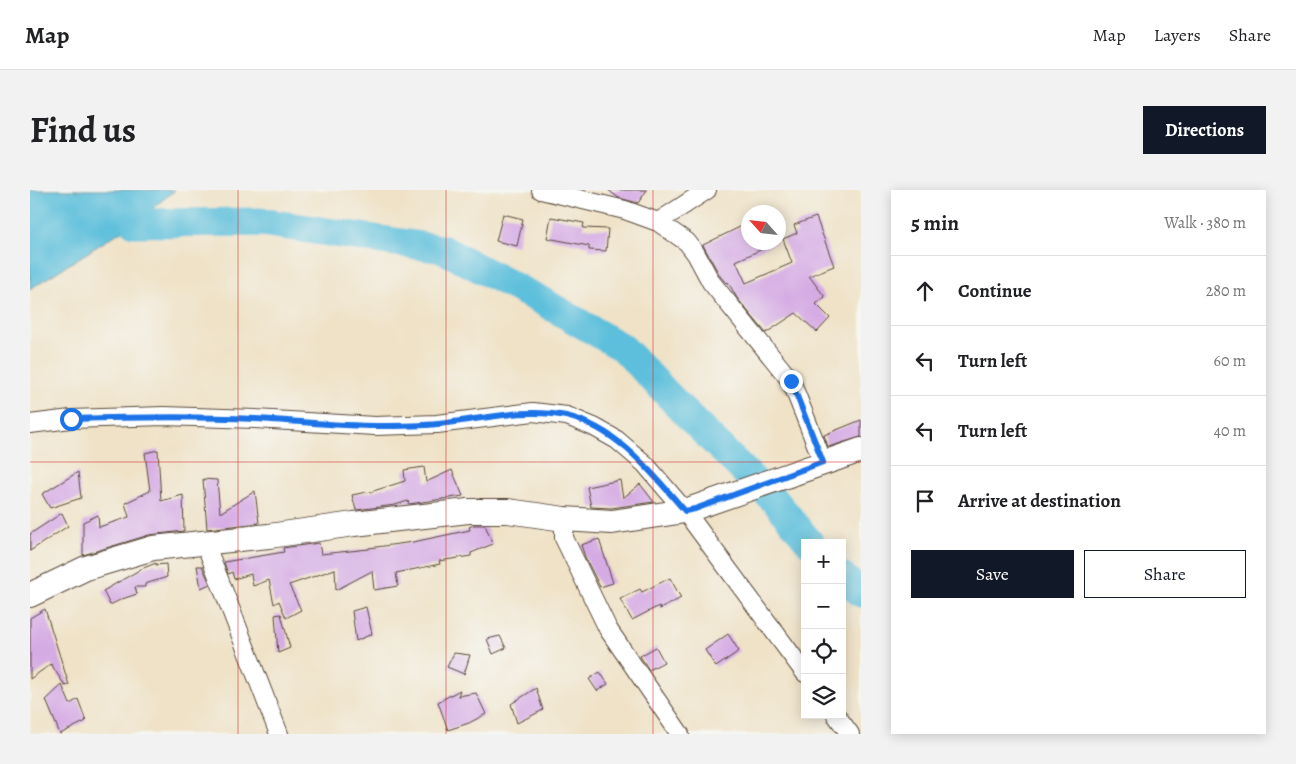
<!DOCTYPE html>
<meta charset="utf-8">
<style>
:root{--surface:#fff;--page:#f2f2f2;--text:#202124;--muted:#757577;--line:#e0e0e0;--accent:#111827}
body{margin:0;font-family:Alegreya,serif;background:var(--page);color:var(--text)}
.controls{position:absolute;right:15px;bottom:15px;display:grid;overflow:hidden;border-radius:0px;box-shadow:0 2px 12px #0003}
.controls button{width:45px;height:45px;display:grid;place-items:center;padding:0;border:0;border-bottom:1px solid var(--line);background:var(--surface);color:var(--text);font:25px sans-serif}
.compass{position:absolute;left:711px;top:15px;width:45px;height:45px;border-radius:50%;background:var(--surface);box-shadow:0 2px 12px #0003;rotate:297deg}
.stop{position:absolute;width:15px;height:15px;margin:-11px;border:4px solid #1a73e8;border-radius:50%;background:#fff}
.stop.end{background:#1a73e8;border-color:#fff;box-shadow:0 1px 5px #0008}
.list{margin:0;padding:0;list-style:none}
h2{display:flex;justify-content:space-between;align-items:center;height:65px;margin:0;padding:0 20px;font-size:21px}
h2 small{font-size:16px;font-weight:400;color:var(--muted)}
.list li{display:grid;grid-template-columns:32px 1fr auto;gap:15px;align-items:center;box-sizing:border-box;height:70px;padding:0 20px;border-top:1px solid var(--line)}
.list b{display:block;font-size:19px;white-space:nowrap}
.list em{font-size:16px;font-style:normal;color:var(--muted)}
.actions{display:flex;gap:10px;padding:15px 20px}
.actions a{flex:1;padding:11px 0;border:1px solid var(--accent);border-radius:0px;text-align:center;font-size:18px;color:var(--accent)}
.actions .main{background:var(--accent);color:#fff}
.icon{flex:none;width:28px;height:28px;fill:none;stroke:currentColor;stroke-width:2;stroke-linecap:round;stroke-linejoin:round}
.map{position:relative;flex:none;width:831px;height:544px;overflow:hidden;border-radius:0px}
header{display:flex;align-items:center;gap:30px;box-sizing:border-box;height:70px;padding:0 25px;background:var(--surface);border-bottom:1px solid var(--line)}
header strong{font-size:24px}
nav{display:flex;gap:28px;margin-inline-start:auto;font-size:18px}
.intro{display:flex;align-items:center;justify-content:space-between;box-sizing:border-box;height:120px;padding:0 30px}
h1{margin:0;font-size:35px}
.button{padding:12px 22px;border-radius:0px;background:var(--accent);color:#fff;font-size:18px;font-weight:700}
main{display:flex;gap:30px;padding:0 30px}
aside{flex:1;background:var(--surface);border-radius:0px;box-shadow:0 2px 12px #0003}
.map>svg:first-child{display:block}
.water{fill:#5dbfdb;stroke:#4c747c}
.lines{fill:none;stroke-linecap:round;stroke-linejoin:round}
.river{stroke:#5dbfdb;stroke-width:29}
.building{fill:#d5abe4}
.street-casing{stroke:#564637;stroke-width:20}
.secondary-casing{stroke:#564637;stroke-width:26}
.street{stroke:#fff;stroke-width:18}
.secondary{stroke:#fff;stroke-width:24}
.route{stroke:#1a73e8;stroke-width:6}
.grid{fill:none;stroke:#d62828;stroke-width:1;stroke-opacity:0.55}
</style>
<header>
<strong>Map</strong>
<nav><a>Map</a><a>Layers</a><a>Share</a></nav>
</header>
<div class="intro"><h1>Find us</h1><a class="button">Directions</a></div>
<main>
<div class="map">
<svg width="831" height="544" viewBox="0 0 831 544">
<rect width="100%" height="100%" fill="#f6f6f2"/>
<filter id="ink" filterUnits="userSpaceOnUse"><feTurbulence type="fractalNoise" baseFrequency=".02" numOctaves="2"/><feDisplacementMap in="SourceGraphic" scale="10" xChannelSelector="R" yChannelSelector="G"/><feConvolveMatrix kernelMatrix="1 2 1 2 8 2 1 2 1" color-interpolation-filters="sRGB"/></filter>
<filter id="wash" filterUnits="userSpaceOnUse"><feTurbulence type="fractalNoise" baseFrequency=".0096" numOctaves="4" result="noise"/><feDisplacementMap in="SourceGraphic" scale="20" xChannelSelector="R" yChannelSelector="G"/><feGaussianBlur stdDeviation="1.12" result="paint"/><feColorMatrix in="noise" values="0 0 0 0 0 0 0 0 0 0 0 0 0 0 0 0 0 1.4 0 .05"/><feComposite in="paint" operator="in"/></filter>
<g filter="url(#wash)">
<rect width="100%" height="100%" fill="#efe2c7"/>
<path class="water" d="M0,0H145L104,33L0,99Z"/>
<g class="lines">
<path class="river" d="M104,33L231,32L412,59L510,110L593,158L666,234L747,313L780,353
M812,386L831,403"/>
</g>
<g id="blocks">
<path class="building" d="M578,0H617L608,13L589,8Z
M473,24L493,29L487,56L466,51Z
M521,27L554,33L553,38L578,39L576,61L559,60V56L517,48Z
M786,27L804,76L779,86L795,107L786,114L800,128L787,142L766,123L736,143L707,108L698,92L696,93L690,86L673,55L718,33V52H748L706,71L716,93L762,73L753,49L767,43L764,35Z
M831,230V247L798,257L794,245Z
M128,260L131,311L153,305L154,341L119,345L53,365V332L68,325L69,337L99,327L95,313L120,301L115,263Z
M394,277L396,292L422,280L433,306L379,314L378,311L365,315L326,320L322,305L337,302V303L375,291L374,280Z
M48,282L51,308L20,318L12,304Z
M173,289L187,290L190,323L225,301L229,333L177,339Z
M590,290L593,308L610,294L624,312L581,318L561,317L557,297Z
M32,323L38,336L0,361V344Z
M444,335H455L463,354L441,363V366L409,371L410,374L366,383L368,396L344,400L342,381L306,400L305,379L259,395L271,420L256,428L249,411L244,414L239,390L223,396L221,384L204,389L202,382L198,384L194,372L254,362L253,358L289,353L291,364L339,359V358L383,352L440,340L439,337Z
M569,349L583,393L570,397L555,367L551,355Z
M126,373V375L136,374L137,387L115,394V397H105L107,404L92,409L80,415L73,401L111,379Z
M167,376H172L180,394L171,398Z
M640,388L651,408L630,419L629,416L602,430L590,409L610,399L612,402Z
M336,417L342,444L326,451L322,421Z
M15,419L39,495L35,496L21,474L0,489V428Z
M251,424L260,458L248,463L245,425Z
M698,444L709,461L686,477L675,460Z
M470,446L476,458L463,464L457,449Z
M626,457L634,472L619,480L610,466Z
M424,463L440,465L434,484L417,477Z
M570,482L578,494L567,501L559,489Z
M32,495L40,514L48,509L56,531L30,544L16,510Z
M506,498L513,520L487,533L481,514Z
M430,500L428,506L446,503L456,524L439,533L418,540L408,512Z"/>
</g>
</g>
<g filter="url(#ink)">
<use href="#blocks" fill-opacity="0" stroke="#564637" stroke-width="1"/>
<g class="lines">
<g class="street-casing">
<path id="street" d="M511,0L595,20L628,32L657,52L666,64L681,92L761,191L793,272
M628,32L677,0
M0,234L41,229L134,226L225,229L345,236L407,234L503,222L537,226L564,237L587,250L615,274L655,321L775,483
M534,329V348L578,439L650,544
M175,353L249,544
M806,525L820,544"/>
</g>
<g class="secondary-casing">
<path id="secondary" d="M0,405L56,378L123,358L239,346L324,334L438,321H478L534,329L582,332L655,321L831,260"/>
</g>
<use href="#street" class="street"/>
<use href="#secondary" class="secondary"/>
</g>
</g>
<g class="lines" filter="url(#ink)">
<path class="route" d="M41,229C103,227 164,226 226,229C266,231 307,236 347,236C367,236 388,236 408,234C450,230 493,217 536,226C588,238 622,283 655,321L665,319L793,272L761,191"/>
</g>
<path class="grid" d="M208,0V544M416,0V544M623,0V544M0,272H831"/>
</svg>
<div class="controls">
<button>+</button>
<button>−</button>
<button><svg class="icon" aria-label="locate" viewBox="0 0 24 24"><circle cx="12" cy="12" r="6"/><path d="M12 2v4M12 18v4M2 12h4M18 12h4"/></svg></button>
<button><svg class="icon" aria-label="layers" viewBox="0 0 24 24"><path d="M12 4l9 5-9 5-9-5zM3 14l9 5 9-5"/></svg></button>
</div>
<svg class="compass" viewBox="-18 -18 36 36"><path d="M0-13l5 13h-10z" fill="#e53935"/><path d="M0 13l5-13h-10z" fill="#757577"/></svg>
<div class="stop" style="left:41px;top:229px"></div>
<div class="stop end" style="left:761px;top:191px"></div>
</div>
<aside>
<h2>5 min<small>Walk · 380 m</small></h2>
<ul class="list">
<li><svg class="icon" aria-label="ahead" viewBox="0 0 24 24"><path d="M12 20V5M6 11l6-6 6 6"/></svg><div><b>Continue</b></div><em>280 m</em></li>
<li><svg class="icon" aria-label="left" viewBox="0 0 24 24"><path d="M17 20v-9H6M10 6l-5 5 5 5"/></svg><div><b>Turn left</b></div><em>60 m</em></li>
<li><svg class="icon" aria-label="left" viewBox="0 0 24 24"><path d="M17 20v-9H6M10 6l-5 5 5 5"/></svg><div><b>Turn left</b></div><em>40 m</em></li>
<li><svg class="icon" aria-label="arrive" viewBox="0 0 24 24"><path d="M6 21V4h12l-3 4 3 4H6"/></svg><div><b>Arrive at destination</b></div></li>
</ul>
<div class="actions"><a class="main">Save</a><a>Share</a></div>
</aside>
</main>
